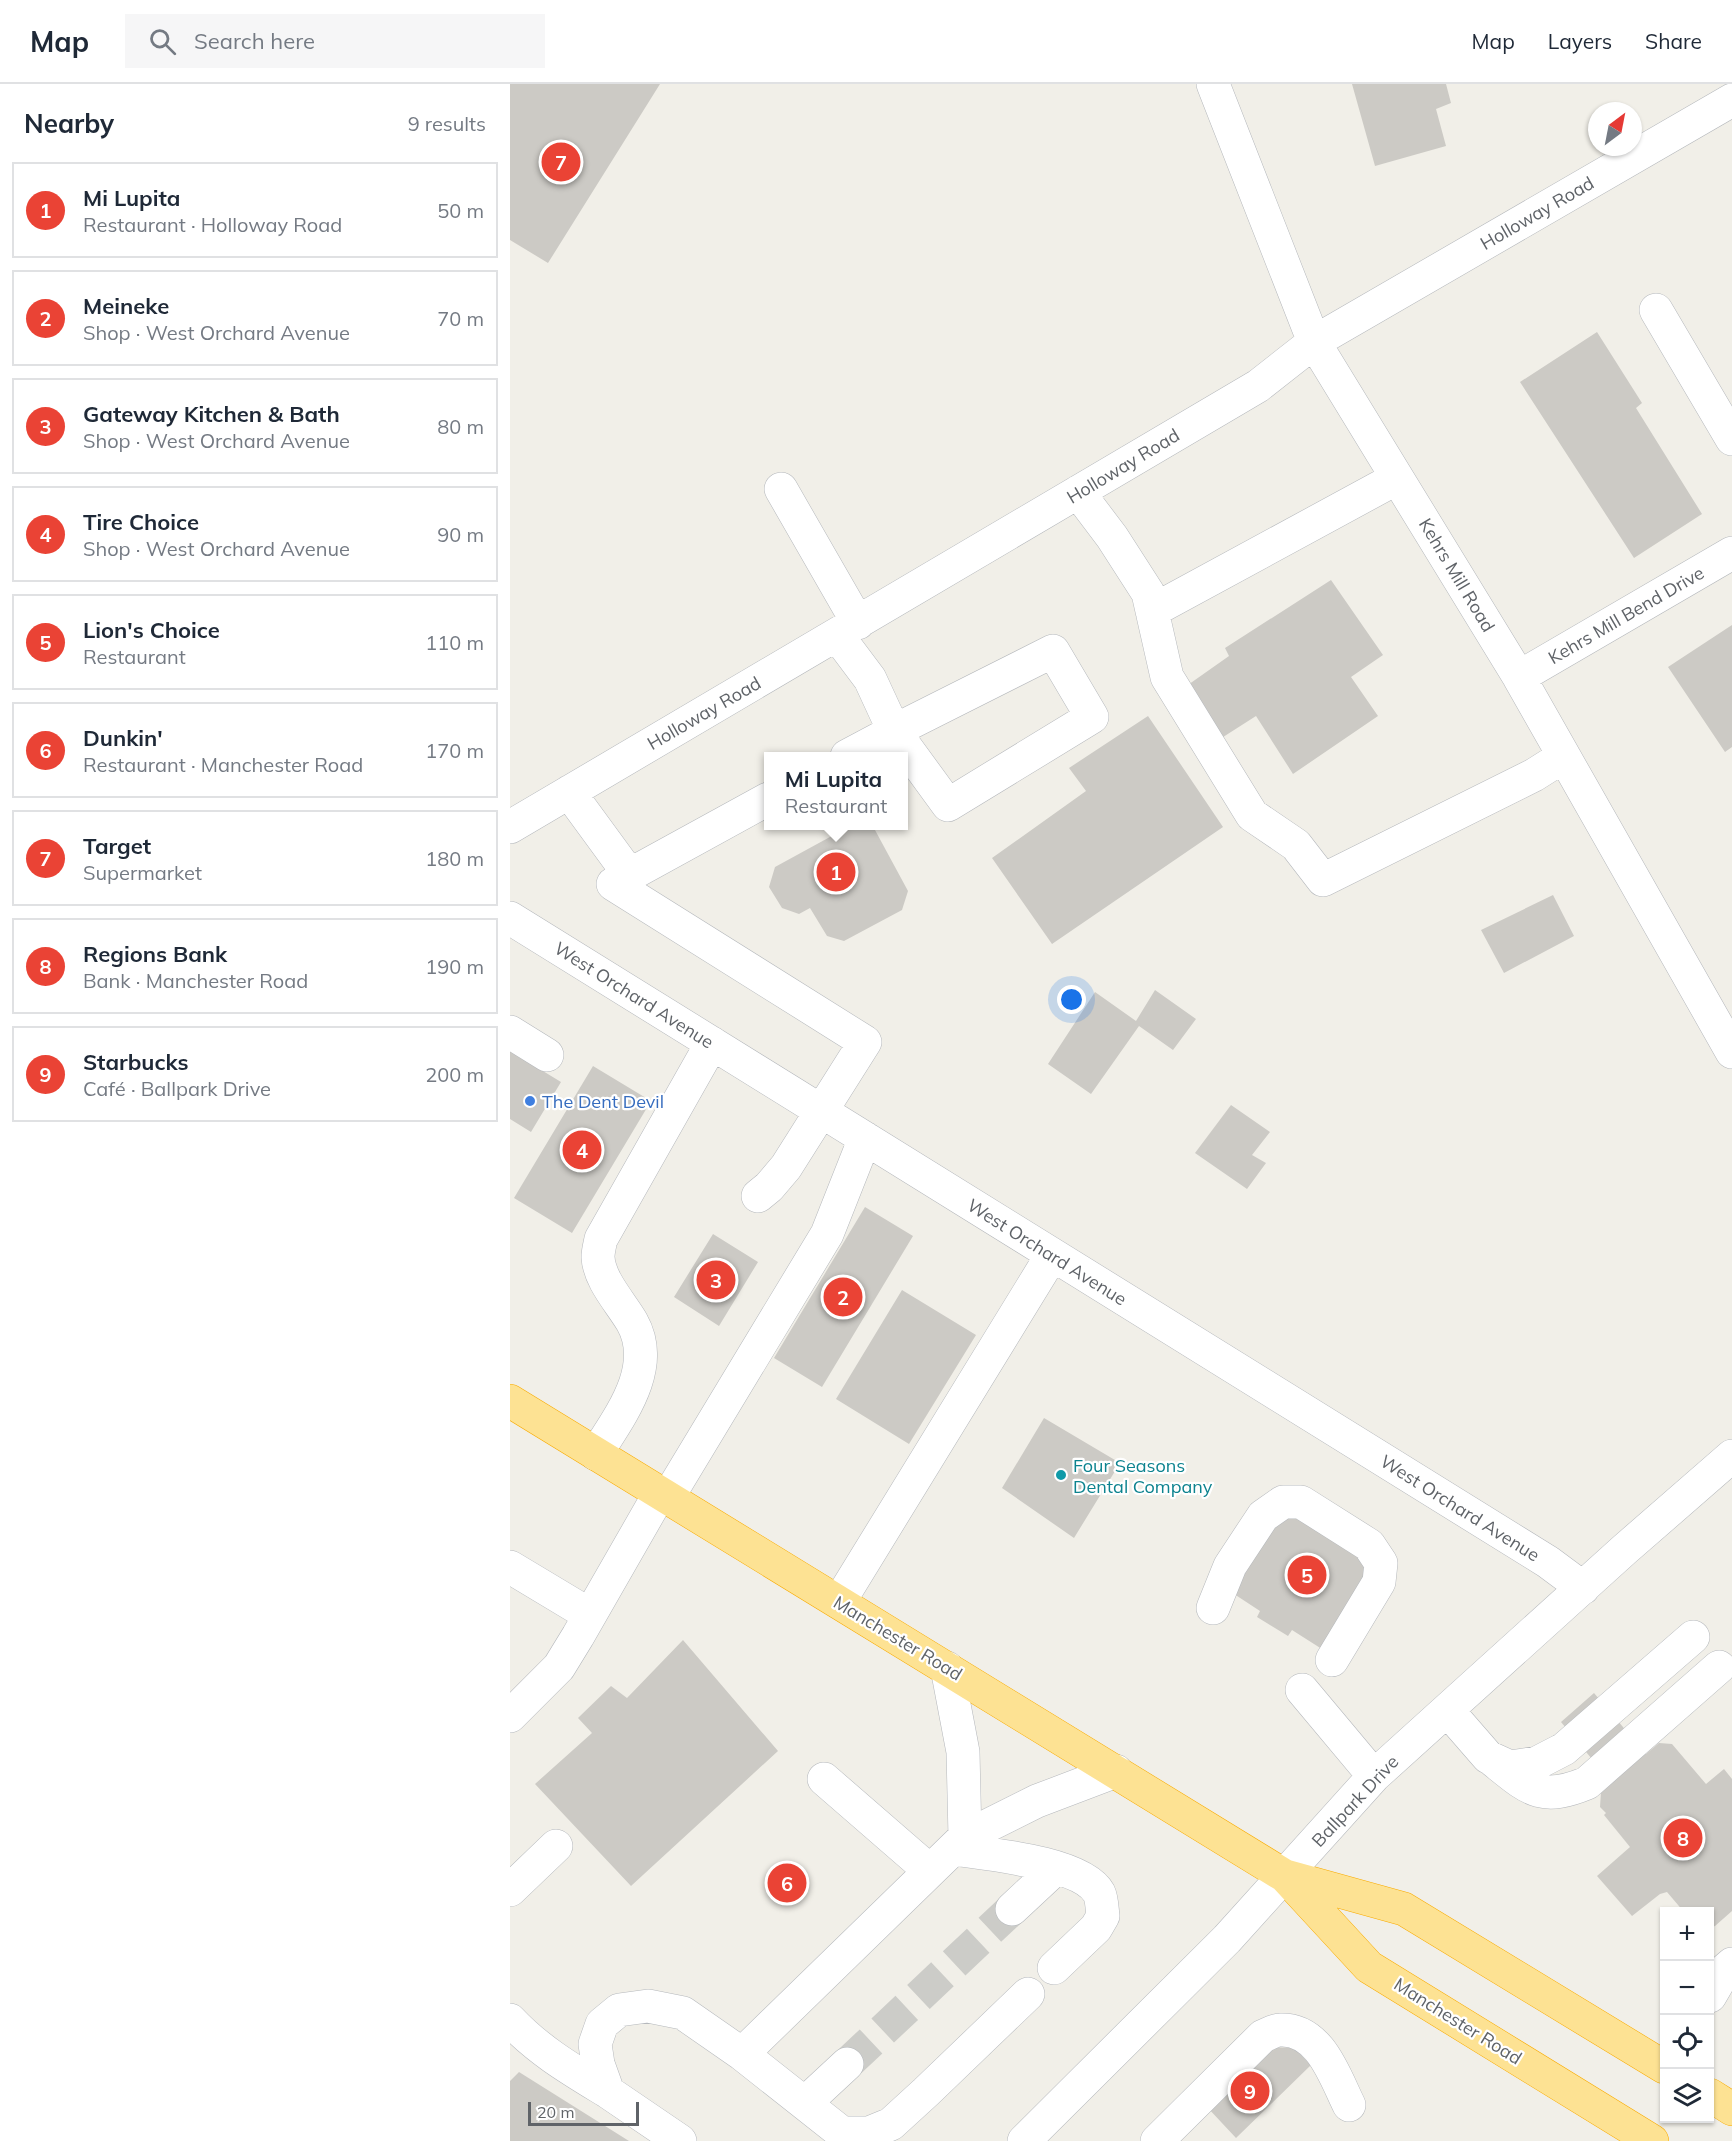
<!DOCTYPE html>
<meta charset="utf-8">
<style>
:root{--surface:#fff;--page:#f6f6f7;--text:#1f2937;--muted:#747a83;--line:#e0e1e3;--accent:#ea4335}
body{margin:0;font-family:Mulish,sans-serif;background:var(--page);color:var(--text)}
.controls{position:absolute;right:18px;bottom:18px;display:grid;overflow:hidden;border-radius:0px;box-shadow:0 2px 4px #0004}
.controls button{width:54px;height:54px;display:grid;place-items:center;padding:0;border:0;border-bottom:2px solid var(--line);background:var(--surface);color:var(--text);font:30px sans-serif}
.compass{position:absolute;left:1078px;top:18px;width:54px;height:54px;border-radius:50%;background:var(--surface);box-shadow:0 2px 4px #0004;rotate:32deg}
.scale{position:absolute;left:18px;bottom:15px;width:111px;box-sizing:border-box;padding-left:6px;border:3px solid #5f6368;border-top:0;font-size:16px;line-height:21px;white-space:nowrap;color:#5f6368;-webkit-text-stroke:4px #fff;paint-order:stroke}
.you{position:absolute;left:562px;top:916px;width:21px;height:21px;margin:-15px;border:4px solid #fff;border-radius:50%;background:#1a73e8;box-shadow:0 0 0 9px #1a73e833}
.badge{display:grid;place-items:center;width:39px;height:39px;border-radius:50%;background:var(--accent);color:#fff;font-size:20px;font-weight:700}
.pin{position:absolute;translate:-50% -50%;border:3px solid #fff;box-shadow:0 2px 6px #0006}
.popup{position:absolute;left:254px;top:668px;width:144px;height:78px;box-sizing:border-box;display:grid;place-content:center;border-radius:0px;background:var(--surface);filter:drop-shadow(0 2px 4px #0005);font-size:20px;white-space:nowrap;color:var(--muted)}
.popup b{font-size:22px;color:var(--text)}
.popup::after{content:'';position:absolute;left:50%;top:100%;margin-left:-12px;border:12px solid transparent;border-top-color:var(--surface)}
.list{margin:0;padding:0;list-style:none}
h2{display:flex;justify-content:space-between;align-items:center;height:78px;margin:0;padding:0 24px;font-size:26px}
h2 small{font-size:20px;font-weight:400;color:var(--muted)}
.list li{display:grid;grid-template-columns:39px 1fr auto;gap:18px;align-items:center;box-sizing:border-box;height:96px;margin:0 12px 12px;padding:0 12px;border:2px solid var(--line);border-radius:0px}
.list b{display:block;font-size:22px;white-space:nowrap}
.list p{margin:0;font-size:20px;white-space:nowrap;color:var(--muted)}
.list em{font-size:20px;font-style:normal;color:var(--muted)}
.icon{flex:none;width:33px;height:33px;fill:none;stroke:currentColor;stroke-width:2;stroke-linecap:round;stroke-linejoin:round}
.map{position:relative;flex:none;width:1222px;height:2057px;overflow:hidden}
header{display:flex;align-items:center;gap:36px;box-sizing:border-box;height:84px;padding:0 30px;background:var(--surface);border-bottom:2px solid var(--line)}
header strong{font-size:28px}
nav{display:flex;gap:33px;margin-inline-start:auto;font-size:21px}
.search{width:420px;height:54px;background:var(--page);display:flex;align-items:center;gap:15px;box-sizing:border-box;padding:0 21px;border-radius:0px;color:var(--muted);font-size:22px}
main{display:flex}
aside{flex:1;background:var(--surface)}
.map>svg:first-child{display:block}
.building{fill:#cccac5}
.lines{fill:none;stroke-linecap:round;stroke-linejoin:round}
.minor-tunnel{stroke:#ccccc8;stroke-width:33;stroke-dasharray:33 16;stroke-linecap:butt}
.minor-casing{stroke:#b5b8bc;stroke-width:34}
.highway-casing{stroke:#f9ab00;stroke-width:34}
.minor{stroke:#fff;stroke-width:33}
.highway{stroke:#fde293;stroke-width:33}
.shop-dot{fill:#3f7fe0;stroke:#fff;stroke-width:2}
.culture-dot{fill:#0f9aa8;stroke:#fff;stroke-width:2}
.labels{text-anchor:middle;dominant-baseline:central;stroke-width:4.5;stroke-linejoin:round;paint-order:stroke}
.street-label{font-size:18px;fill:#5f6368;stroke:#fff}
.shop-label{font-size:18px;fill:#366cbe;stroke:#fff;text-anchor:start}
.culture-label{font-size:18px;fill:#0d838f;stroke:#fff;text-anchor:start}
</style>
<header>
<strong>Map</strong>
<div class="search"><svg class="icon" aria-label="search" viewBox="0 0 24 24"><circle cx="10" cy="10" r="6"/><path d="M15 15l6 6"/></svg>Search here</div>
<nav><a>Map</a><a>Layers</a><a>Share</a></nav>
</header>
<main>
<aside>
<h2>Nearby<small>9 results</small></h2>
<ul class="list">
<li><span class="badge">1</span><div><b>Mi Lupita</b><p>Restaurant · Holloway Road</p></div><em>50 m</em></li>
<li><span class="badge">2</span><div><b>Meineke</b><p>Shop · West Orchard Avenue</p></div><em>70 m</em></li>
<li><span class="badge">3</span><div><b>Gateway Kitchen &amp; Bath</b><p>Shop · West Orchard Avenue</p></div><em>80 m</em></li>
<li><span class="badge">4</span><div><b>Tire Choice</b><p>Shop · West Orchard Avenue</p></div><em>90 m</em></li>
<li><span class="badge">5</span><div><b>Lion's Choice</b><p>Restaurant</p></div><em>110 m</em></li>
<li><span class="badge">6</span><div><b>Dunkin'</b><p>Restaurant · Manchester Road</p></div><em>170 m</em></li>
<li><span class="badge">7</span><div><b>Target</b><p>Supermarket</p></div><em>180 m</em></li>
<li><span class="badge">8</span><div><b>Regions Bank</b><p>Bank · Manchester Road</p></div><em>190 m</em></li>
<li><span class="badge">9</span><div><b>Starbucks</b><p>Café · Ballpark Drive</p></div><em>200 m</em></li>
</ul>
</aside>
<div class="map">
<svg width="1222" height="2057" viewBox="0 0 1222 2057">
<rect width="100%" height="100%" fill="#f1efe8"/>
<path class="building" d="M0,0H150L38,179L0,156Z
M842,0H936L941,19L926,25L936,62L865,82Z
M1087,248L1132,319L1126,324L1192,430L1124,474L1010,298Z
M821,496L873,571L841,593L868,632L783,690L746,632L710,655L675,603L719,572L715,564Z
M1222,541V663L1215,668L1158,583Z
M638,632L713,743L542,860L482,774L576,707L559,684Z
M340,742L365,746L398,807L392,826L334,857L317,852L300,824L289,830L272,824L259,803L265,783Z
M1043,811L1064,852L994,889L971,846Z
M645,906L686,935L663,966L629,942L581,1010L538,980L585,908L626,937Z
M0,967L51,998L21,1048L0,1035Z
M83,982L141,1017L62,1149L4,1114Z
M721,1021L760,1048L742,1071L756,1079L737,1105L685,1069Z
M355,1123L403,1152L312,1303L264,1274Z
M203,1150L248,1178L209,1242L164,1213Z
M392,1206L466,1251L399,1360L326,1315Z
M534,1334L610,1379L564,1454L492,1404Z
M773,1423L868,1481L815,1567L782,1546L778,1552L747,1533L750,1527L721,1508Z
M173,1556L268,1667L121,1802L25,1700L82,1649L68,1634L101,1602L117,1614Z
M1084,1609L1136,1670L1149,1659L1162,1660L1196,1700L1214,1685L1222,1695V1827L1205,1842L1200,1844V1828H1174L1157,1808L1150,1810L1122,1832L1087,1792L1120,1763L1094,1731L1096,1729L1090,1723L1091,1708L1102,1699L1051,1638Z
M760,1963L784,1964L801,1981L726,2054L697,2023Z
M9,1988L119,2057H0V1997Z"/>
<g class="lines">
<path class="minor-tunnel" d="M337,1980L502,1825"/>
<g class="minor-casing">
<path id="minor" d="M703,0L804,258L1009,593L1222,968
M1146,226L1222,355
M271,405L348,539
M568,408L602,453L638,509L657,593L742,731L786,761L813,796L1024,691L1054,672
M642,527L887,394
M327,551L360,595L384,647L337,672
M543,567L582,633L438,721L384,647Z
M1009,593L1222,469
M59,708L119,790
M0,743L748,302L804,258L1222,16
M0,834L1038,1478L1073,1504
M0,948L37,971
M248,1112L259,1103L276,1083L355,958L103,800L258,715
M86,1370C109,1333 148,1284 122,1238C111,1219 89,1196 88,1173C88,1167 90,1160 91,1155L202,959
M158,1413L317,1150L355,1054
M0,1483L80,1531
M329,1518L542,1171
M703,1524L720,1482L753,1432L773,1418H791L859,1461L871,1479L869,1498L822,1576
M437,1584L453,1668L455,1753L527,1717L606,1687
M792,1606L864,1692
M938,1627L978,1673L1000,1683L1027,1679L1054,1665L1183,1553
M0,1632L49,1583L68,1552L150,1409
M984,1677C1020,1706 1031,1718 1077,1699L1209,1583
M314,1695L420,1787
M443,1765C476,1770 572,1778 589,1809C592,1815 592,1825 593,1832L586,1844L544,1884
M0,1806L46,1762
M502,1825L546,1784
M1200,1912L1215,1886L1222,1880
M0,1936C29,1967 62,1986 98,2008
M232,1970L332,2049H359L381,2040L416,2008L518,1910
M295,2019L337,1980
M170,2057L98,2008L88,1980L85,1960L92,1940L109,1926L138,1922L173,1929L232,1970L455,1753
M514,2057L717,1855L864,1692L1114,1466L1222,1372
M647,2057L753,1952C758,1950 765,1946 770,1946C810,1944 825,1993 839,2021"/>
</g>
<g class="highway-casing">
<path id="highway" d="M0,1317L775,1792L859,1883L1142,2057
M775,1792L894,1825L1154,1983
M1200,2011L1222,2025"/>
</g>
<use href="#minor" class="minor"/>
<use href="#highway" class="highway"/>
</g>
<circle class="shop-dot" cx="20" cy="1017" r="6"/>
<circle class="culture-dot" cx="551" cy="1391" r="6"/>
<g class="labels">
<g class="street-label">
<text transform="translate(1027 129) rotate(-30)">Holloway Road</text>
<text transform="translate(613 382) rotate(-31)">Holloway Road</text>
<text transform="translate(947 491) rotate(59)">Kehrs Mill Road</text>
<text transform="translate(1116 531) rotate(-30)">Kehrs Mill Bend Drive</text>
<text transform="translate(194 629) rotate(-30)">Holloway Road</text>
<text transform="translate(124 911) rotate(32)">West Orchard Avenue</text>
<text transform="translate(537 1168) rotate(32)">West Orchard Avenue</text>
<text transform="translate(950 1424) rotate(32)">West Orchard Avenue</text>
<text transform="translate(388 1554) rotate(31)">Manchester Road</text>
<text transform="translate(845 1717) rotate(-47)">Ballpark Drive</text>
<text transform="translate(948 1937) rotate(32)">Manchester Road</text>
</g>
<g class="shop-label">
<text x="32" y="1017">The Dent Devil</text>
</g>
<g class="culture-label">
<text x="563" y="1381">Four Seasons<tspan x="563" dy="21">Dental Company</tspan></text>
</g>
</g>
</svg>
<div class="controls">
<button>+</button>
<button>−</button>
<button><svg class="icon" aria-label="locate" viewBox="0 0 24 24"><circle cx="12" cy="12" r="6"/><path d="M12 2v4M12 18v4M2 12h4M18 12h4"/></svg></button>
<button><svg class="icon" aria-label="layers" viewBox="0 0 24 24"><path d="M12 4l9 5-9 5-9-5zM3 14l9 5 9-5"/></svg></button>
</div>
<svg class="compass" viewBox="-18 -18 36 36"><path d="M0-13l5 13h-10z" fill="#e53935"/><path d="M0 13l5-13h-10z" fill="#747a83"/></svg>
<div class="scale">20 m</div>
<div class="you"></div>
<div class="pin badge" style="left:326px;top:788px">1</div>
<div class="popup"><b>Mi Lupita</b>Restaurant</div>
<div class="pin badge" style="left:333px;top:1213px">2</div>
<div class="pin badge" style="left:206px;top:1196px">3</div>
<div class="pin badge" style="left:72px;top:1066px">4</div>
<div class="pin badge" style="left:797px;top:1491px">5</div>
<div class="pin badge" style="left:277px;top:1799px">6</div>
<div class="pin badge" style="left:51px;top:78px">7</div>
<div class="pin badge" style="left:1173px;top:1754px">8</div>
<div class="pin badge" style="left:740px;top:2007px">9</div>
</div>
</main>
